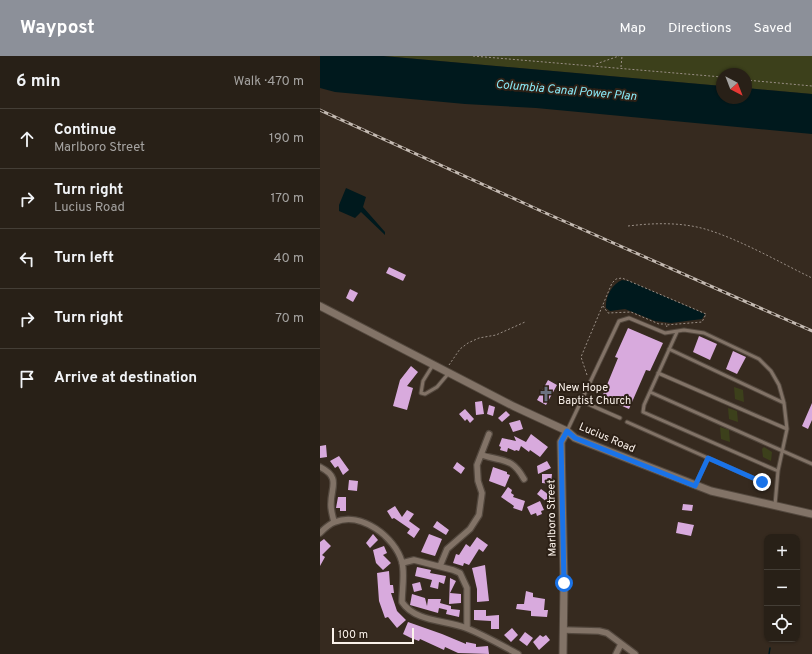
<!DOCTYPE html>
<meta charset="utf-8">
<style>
:root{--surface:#282017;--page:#302820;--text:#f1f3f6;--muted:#a5a3a1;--line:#443e36;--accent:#8c9099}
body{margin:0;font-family:Overpass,sans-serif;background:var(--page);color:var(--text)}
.controls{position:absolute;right:12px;bottom:12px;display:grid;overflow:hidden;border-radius:8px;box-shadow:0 1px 3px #0004}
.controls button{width:36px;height:36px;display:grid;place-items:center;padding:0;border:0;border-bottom:1px solid var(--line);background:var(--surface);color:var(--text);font:20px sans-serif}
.compass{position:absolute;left:396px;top:12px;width:36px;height:36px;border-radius:50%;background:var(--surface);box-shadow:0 1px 3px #0004;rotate:138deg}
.scale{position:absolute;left:12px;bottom:10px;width:82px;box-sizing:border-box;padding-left:4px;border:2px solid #faf1ea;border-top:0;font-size:11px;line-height:14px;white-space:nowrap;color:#faf1ea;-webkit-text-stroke:3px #2c2016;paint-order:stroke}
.stop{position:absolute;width:12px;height:12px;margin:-9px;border:3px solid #1a73e8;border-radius:50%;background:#fff}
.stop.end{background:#1a73e8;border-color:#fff;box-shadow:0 1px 4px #0008}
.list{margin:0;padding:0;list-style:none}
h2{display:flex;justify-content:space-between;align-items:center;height:52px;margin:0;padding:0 16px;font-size:17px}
h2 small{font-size:13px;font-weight:400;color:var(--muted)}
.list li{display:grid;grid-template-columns:26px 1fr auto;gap:12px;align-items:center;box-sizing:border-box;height:60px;padding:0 16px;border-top:1px solid var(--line)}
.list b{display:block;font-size:15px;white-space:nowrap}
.list p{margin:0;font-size:13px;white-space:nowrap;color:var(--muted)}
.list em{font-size:13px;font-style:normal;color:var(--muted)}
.icon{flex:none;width:22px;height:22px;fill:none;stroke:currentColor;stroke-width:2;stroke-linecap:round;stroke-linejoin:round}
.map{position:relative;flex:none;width:492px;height:598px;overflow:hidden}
header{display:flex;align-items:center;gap:24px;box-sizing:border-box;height:56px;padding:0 20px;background:var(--accent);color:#fff}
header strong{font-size:19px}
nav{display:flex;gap:22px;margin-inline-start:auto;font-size:14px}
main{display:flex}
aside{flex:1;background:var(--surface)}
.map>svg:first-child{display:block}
.green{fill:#3c401b}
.water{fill:#00191d}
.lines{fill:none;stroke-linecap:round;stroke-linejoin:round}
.stream{stroke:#00191d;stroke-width:1.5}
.building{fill:#d8aadd}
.service-casing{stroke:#53483e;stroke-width:5}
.minor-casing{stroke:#53483e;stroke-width:8}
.tertiary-casing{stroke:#53483e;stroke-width:9}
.path{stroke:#9a8f86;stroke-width:1;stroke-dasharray:2 2;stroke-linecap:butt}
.service{stroke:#827367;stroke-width:3}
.minor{stroke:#827367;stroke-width:5.5}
.tertiary{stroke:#827367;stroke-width:7}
.rail-casing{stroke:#c3b9b1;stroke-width:3}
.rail{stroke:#2c2016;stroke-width:1.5;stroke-dasharray:4.5;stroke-linecap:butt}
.route{stroke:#1a73e8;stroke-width:5}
.labels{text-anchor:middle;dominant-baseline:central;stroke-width:4;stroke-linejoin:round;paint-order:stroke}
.poi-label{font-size:11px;fill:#faf1ea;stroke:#2c2016;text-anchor:start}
.street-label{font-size:11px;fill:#faf1ea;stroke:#2c2016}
.water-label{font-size:12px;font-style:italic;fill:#8aeaf8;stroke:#2c2016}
</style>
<header>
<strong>Waypost</strong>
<nav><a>Map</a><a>Directions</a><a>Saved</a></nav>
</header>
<main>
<aside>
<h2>6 min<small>Walk · 470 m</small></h2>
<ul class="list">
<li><svg class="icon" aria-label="ahead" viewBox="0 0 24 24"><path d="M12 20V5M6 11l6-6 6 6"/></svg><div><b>Continue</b><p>Marlboro Street</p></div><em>190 m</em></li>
<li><svg class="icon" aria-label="right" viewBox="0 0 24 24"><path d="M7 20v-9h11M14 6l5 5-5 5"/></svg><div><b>Turn right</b><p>Lucius Road</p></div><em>170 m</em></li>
<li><svg class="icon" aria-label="left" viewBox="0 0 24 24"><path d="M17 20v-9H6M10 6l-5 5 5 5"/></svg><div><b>Turn left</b></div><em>40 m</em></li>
<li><svg class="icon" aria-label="right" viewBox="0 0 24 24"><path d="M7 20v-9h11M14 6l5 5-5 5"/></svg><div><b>Turn right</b></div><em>70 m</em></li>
<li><svg class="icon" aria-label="arrive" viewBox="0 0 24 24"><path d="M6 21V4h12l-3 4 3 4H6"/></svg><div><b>Arrive at destination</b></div></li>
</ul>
</aside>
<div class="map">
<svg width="492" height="598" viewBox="0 0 492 598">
<rect width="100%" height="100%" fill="#362a1f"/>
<path class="green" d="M63,0H492V38L426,32V18H402V30Z
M414,331L423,334L424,346L415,343Z
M408,352L417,355L418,366L409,363Z
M400,371L409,374L410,386L401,383Z
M444,391L452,396L451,405L443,401L442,393Z"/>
<path class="water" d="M0,0H63L402,30V42H426V32L492,38V78L216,52L145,48L15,36L0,32Z
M26,132L46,141L43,151L65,176V179L41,156L35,162L19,155V149Z
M302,224L309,225L385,258L382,263L351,267L335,265L305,253L290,255L286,252C285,241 292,228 302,224Z"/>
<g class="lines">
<path class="stream" d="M449,598L450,592"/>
</g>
<path class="building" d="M69,211L86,219L83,225L66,217Z
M30,233L38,237L33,246L26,242Z
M308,272L343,287L330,315L326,314L309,353L282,341L298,302L295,301Z
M379,280L397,288L390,304L373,296Z
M413,295L426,301L417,318L406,313Z
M91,310L98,316L87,330L93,332L87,354L73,350L80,324Z
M228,324L237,329L226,349L217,344Z
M162,345L164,358L156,359L155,346Z
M492,347V364L488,373L482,370Z
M169,349L175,351L173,360L167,358Z
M145,353L154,363L150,367L147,363L145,365L139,358Z
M186,355L190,359L182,366L178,362Z
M200,364L203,373L193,376L189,367Z
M211,378L228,391L220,401L210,394L209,396L201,390L199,395L196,394L195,395L188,392L187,396L180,394L181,391L179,390L182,382L196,385L194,380L206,386Z
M6,389L7,401L0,402V390Z
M19,400L29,414L23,419L18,410L15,412L10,405Z
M227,405L231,412L218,418L217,410Z
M137,406L145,412L141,418L133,412Z
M173,411L187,416V418L190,419L185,431L169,425Z
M222,418H232L231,428L222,427Z
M29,424L38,425L37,435L28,434Z
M188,431L192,434L191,437L194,439L193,441L205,445L202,455L193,452L194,450L181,441Z
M221,433L232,441L228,447L217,438Z
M18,441H26V455H20V452H16Z
M220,445L224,454L221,455L222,458L217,460L216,457L211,459L207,451Z
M363,448L373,449L372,455L362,454Z
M75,450L82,461L87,454L94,458L89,465L100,473L94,482L87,477L90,473L74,462L72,463L67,455Z
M117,465L129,474L126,479L113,471Z
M358,466L374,469L371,480L356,477Z
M53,478L58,484L50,492L46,487Z
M109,478L122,483L115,500L101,496Z
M157,481L168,489L163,496L159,493L149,509L144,507L143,510L133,507L136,498L139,499L146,488L150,491Z
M4,483L11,490L2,499L5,501L0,510V486Z
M64,490L67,497L63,499L71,507L63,514L56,507L53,494Z
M165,509L169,545L157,546V533L152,512Z
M97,511L111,514L110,517L126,520L124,528L119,526L118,533L110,531L112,524L95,520Z
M69,515L70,529H73L74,537H71L77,555L86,564L77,572L68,561L65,562L59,545L57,517Z
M130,522L136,525L130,537L141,538V547L129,548Z
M100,526L102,534L94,536L92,528Z
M206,535L213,537V541L225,543L224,554H228L227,561L211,560V555L196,553L197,548H204Z
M92,538L105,542L107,550L108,543H121L120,547L131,550V553L140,554L139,561L126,558L127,554L119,552L118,557L90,549Z
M154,554H166V560L179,559V573H171V565L154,564Z
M88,566L122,578L146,588V586L156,588V591L168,590L169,598L138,597L125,591L124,594L100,583L99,585L91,582L83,578Z
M192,572L198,579L191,586L184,579Z
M205,576L213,582L207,590L199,584Z
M220,579L223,581L226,579L230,584L219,594L213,586Z"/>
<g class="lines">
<g class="service-casing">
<path id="service" d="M357,276L324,349L323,356L458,415
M349,293L464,347
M113,309L103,325L101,337L105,338L117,331L128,318
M338,317L467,373
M330,336L492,408
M261,345L300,362
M307,366L442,426
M247,375L299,265L309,262L345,277L364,274L384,277L439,303L451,315L459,329L464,347L467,373L458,415L455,449
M375,430L388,402"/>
</g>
<g class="minor-casing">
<path id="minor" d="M162,399C183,406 192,401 204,423
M0,411C22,422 10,432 11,450C11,455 13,461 14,466
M0,477C4,473 9,468 15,466C41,455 75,481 82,506C85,518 82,534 82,546C95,566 126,564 146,572C164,579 181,589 198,598
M82,507L94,504L133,514L140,517L147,532V572
M120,510L127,493L150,473L159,459L162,437L158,425L157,409L169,378
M244,574L279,575L287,577L315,598
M296,598L301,588"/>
</g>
<g class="tertiary-casing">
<path id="tertiary" d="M0,250L193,350L247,375L255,382L391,435L492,458
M243,598L244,527L241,386L247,375"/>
</g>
<path class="path" d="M153,0L402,21
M276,8L299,0
M301,11L302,0
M426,24L492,30
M308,170C333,167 360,166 385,173C419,183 459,206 492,222
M283,250L288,257L311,256L339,268H346
M129,309L140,293L148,287L159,282L176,279L205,266
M267,319L261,301L292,227L296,223L302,222L386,258L382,266L346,269L347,271"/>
<use href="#service" class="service"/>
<use href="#minor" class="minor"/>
<use href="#tertiary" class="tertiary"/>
<g class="rail-casing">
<path id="rail" d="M0,54L221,155L492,275"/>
</g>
<use href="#rail" class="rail"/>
</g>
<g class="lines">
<path class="route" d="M244,527L241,386L247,375L255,382L375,430L388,402L442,426"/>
</g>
<defs>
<g id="church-bare" transform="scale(1.2)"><path d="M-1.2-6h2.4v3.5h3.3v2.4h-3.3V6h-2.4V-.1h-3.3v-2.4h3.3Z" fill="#6b7280" stroke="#2c2016" stroke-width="2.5" paint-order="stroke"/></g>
</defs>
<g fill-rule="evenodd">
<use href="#church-bare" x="226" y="338"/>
</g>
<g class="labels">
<g class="poi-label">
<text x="238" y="332">New Hope<tspan x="238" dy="13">Baptist Church</tspan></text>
</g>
<g class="street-label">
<text transform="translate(287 382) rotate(23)">Lucius Road</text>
<text transform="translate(232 462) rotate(-91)">Marlboro Street</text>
</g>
<g class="water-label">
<text transform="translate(246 35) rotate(5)">Columbia Canal Power Plan</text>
</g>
</g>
</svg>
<div class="controls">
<button>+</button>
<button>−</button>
<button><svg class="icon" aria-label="locate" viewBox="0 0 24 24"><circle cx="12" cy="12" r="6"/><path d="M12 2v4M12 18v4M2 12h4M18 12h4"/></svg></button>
</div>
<svg class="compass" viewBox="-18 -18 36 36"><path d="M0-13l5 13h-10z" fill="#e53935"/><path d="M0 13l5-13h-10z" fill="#a5a3a1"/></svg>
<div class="scale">100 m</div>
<div class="stop" style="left:244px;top:527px"></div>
<div class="stop end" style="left:442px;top:426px"></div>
</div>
</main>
